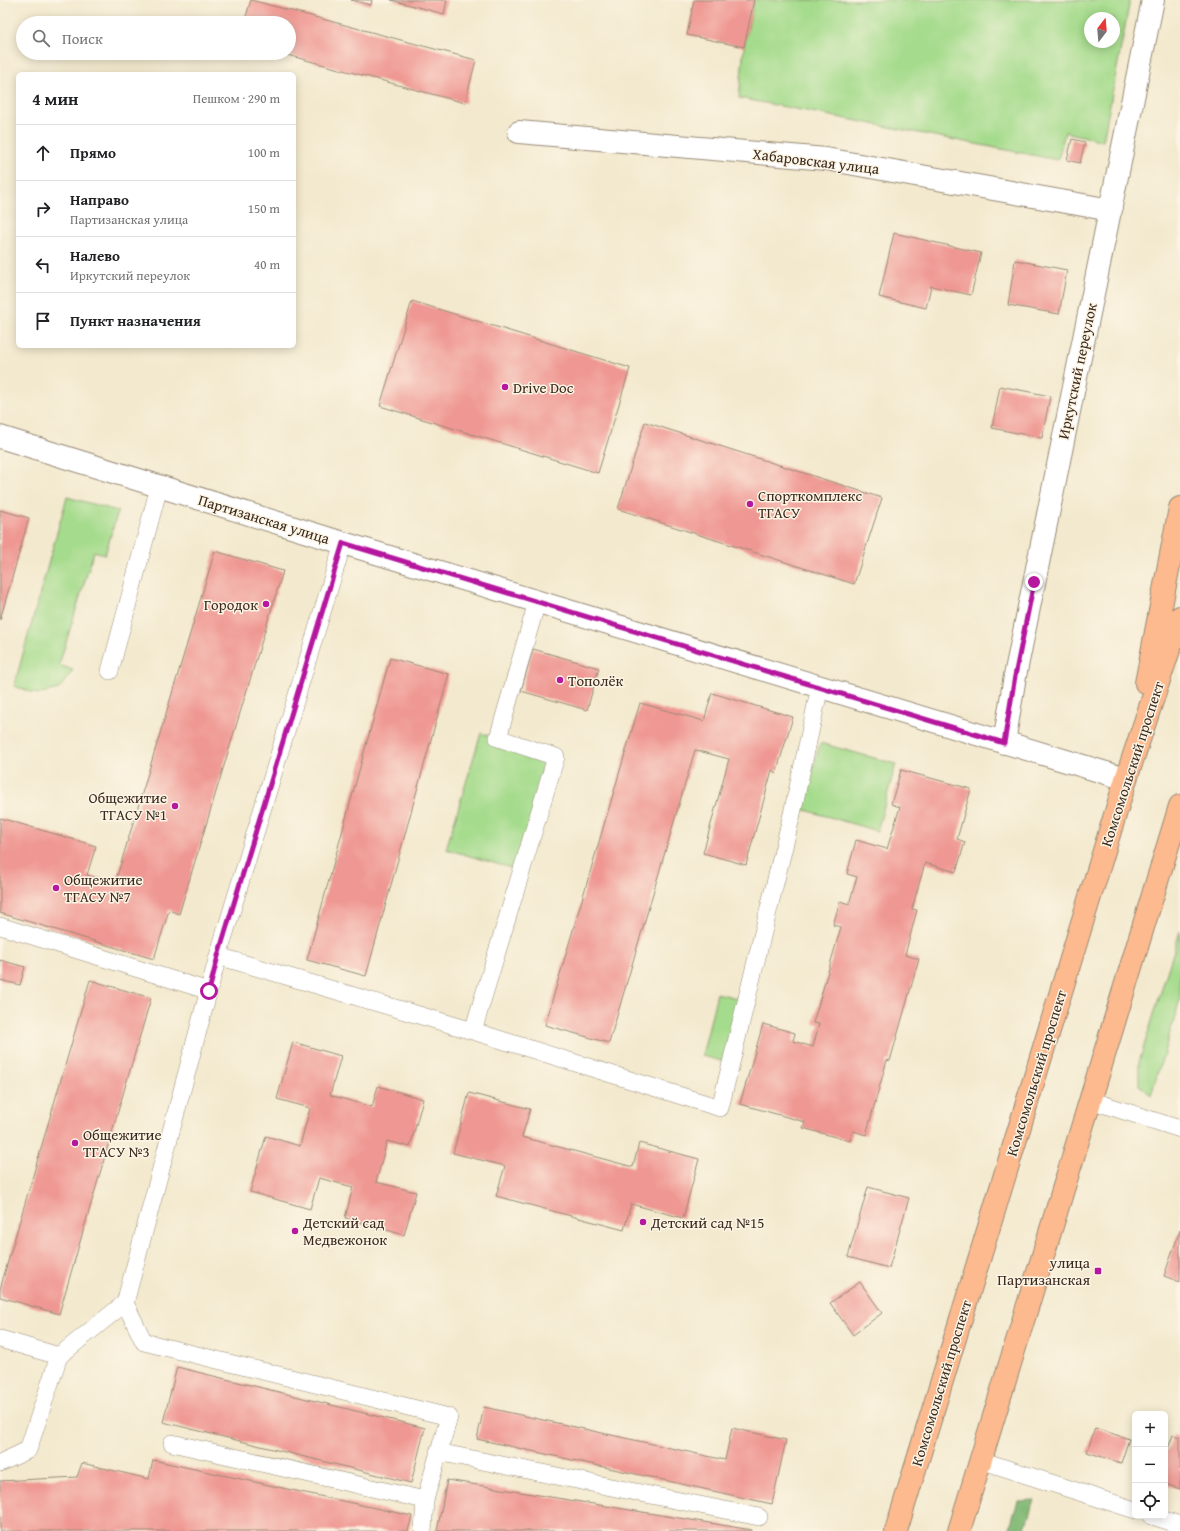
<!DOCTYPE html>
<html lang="ru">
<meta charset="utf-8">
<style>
:root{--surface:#fff;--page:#f2f2f2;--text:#202124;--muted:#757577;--line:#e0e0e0}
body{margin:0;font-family:"Gentium Book Plus",serif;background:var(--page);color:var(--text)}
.controls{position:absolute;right:12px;bottom:12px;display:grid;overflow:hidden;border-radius:6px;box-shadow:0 2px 10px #0003}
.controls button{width:36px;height:36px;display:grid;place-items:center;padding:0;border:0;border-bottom:1px solid var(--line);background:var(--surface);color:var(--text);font:20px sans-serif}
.compass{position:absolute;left:1084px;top:12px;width:36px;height:36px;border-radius:50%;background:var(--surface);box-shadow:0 2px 10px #0003;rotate:16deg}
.stop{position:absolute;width:12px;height:12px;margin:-9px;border:3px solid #b5179e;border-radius:50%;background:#fff}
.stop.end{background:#b5179e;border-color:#fff;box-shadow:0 1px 4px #0008}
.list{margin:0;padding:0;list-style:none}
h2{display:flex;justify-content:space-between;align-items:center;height:52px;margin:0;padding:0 16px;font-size:17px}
h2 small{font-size:13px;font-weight:400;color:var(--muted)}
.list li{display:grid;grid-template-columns:26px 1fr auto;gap:12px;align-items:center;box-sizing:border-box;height:56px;padding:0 16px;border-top:1px solid var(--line)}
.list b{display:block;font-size:15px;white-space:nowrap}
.list p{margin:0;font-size:13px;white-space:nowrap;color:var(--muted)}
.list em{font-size:13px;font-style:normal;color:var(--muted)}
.icon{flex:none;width:22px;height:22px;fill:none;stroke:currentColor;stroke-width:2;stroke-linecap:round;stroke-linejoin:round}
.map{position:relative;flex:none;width:1180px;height:1531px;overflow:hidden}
.search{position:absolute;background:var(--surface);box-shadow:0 2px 10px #0003;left:16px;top:16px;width:280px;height:44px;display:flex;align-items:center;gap:10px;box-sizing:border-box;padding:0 14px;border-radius:22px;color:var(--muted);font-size:15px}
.panel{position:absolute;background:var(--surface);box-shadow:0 2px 10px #0003;left:16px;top:72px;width:280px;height:276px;border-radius:6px}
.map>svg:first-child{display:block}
.green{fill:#a5db8c;stroke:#708255;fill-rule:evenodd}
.forest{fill:#84bb78;stroke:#60724b}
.building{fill:#ef9792}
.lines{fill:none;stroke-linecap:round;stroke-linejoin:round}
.lane-casing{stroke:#978a76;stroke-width:18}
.street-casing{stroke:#978a76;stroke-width:24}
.primary-casing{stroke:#978a76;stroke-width:24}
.lane{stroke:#fff;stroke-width:17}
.street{stroke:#fff;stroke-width:22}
.primary{stroke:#fcba8e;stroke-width:22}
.route{stroke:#b5179e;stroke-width:5}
.poi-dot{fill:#b5179e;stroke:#fcf5e5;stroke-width:1.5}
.labels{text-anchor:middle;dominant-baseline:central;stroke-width:3;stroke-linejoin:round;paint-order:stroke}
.street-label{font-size:15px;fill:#3b2a1e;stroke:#fcf5e5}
.poi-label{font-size:15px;fill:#3b2a1e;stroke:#fcf5e5;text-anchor:start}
</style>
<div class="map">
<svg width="1180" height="1531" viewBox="0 0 1180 1531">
<rect width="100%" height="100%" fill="#fcf5e5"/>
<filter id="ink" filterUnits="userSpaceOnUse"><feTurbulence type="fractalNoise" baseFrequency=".025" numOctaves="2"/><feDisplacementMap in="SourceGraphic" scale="8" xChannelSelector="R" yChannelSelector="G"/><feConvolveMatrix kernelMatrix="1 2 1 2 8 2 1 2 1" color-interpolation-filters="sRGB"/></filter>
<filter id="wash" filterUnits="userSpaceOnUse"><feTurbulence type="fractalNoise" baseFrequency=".012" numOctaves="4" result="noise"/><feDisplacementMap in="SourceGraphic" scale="16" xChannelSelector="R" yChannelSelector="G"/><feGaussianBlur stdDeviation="0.9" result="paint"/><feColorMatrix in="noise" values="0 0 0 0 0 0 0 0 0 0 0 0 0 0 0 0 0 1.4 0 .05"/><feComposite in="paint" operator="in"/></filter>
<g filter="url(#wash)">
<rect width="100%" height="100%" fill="#f3e9ce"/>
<path class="green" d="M754,0H1130L1103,141L1065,132L1058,160L739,98L744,47ZM1090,18H1114V42H1090Z
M67,497L118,511L105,555L94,551L59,665L73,670L59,689L37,694L14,686Z
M481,733L556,757L521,871L446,849Z
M820,743L896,764L877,831L802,809Z
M1180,931V1000L1151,1095L1139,1085V1062Z
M717,993L741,999L725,1062L702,1056Z"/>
<path class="forest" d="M1034,1500L1024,1531H1009L1018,1501Z"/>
<g id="blocks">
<path class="building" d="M251,0L476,60L465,103L280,53H289V23H244Z
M351,0H372L371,5Z
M391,0H447L444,14Z
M694,0H754L744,47L687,35Z
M1072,139L1085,142L1080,163L1067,160Z
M894,233L981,253L971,295L931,286L926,308L879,297Z
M1015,260L1067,270L1059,314L1008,305Z
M412,301L630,368L598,473L380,406Z
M1000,386L1050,396L1042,438L992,428Z
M645,422L882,498L854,584L618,509Z
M0,510L29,518L0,620Z
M215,551L283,571L179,914L169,910L154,959L0,913V818L96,846L87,875L115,883Z
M533,649L599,668L587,710L521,691Z
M390,658L449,674L366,976L307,960Z
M712,693L793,717L776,773L772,770L746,865L703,853L729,759L695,750L609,1043L545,1025L640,703L704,721Z
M901,770L971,789L957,839L965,842L956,872L925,863L912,909L917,910L905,955L919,959L890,1061L887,1060L866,1135L853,1131L850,1141L803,1128L805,1122L740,1104L763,1024L795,1033L793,1041L813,1047L819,1024L813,1023L841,927L833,925L840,901L849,904L857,877L847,874L856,840L887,849L900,807L891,804Z
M0,960L25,967L20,985L0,980Z
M90,980L151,998L59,1314L0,1297V1289Z
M293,1042L341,1056L330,1095L372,1107L378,1086L423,1099L410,1147L387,1141L376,1182L416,1192L404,1235L345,1218L353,1187L319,1178L310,1209L250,1192L266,1136L300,1146L310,1108L277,1099Z
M469,1093L530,1109L522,1137L633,1167L639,1143L699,1159L683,1218L631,1204L624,1230L496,1196L505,1166L453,1153Z
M868,1187L909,1198L889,1268L848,1257Z
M1180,1230V1282L1164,1276Z
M860,1282L882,1313L853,1335L830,1303Z
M177,1367L425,1428L411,1483L163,1422Z
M484,1407L725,1460L732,1428L786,1440L772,1504L477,1439Z
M1095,1428L1129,1439L1121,1463L1087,1452Z
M1173,1435L1180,1437V1489L1165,1484V1453L1166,1454Z
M153,1460L412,1516L408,1531H0V1481L77,1477L82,1463L149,1479Z
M447,1480L752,1530V1531H437Z"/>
</g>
</g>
<g filter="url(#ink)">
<use href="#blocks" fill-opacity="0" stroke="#978a76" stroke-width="1"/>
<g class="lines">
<g class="lane-casing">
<path id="lane" d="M343,543L218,956L125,1303L144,1342L449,1417L425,1500L423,1531
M110,671L159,487
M0,926L209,991
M218,956L473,1031L720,1108L792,814L820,687
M473,1031L556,757L498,738L537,602
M1090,1100L1180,1129
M0,1339L59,1356L125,1303
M172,1443L425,1500
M438,1452L759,1517
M980,1460L1135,1510
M0,1463L28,1450L59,1356
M1152,1516L1180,1525"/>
</g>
<g class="street-casing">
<path id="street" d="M519,132L826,159L1111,210
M0,437L343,543L1126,779
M1004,743L1015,676L1153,0"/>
</g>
<g class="primary-casing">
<path id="primary" d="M1146,683L1180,508
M896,1531L1126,779L1180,617
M959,1531L1180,806"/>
</g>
<use href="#lane" class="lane"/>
<use href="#street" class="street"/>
<use href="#primary" class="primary"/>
</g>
</g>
<g class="lines" filter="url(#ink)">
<path class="route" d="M209,991L218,956L343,543L1004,743L1015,676L1034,582"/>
</g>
<g class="poi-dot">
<circle cx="505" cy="387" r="4"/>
<circle cx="750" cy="504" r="4"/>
<circle cx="266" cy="604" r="4"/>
<circle cx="560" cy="680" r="4"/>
<circle cx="175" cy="806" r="4"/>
<circle cx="56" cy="888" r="4"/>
<circle cx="75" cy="1143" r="4"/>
<circle cx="643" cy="1222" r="4"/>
<circle cx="295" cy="1231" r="4"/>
<rect x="1094" y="1267" width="8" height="8" rx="2"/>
</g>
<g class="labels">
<g class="street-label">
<text transform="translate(816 161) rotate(7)">Хабаровская улица</text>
<text transform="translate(1077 371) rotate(-78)">Иркутский переулок</text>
<text transform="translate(264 519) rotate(17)">Партизанская улица</text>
<text transform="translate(1132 764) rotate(-72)">Комсомольский проспект</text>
<text transform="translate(1036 1073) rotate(-73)">Комсомольский проспект</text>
<text transform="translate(941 1383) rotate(-73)">Комсомольский проспект</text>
</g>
<g class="poi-label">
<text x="513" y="387">Drive Doc</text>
<text x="758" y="495">Спорткомплекс<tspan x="758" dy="17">ТГАСУ</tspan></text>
<text x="258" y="604" text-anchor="end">Городок</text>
<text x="568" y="680">Тополёк</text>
<text x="167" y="797" text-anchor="end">Общежитие<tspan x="167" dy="17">ТГАСУ №1</tspan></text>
<text x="64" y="879">Общежитие<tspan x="64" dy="17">ТГАСУ №7</tspan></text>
<text x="83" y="1134">Общежитие<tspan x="83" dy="17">ТГАСУ №3</tspan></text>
<text x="303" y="1222">Детский сад<tspan x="303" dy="17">Медвежонок</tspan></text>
<text x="651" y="1222">Детский сад №15</text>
<text x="1090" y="1262" text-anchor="end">улица<tspan x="1090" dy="17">Партизанская</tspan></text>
</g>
</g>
</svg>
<div class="controls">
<button>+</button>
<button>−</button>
<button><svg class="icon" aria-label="locate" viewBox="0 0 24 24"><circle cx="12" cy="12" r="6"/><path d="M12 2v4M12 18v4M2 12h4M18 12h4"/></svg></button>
</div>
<svg class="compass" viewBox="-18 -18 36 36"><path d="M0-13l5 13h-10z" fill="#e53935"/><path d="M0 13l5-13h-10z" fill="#757577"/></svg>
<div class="stop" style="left:209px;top:991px"></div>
<div class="stop end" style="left:1034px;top:582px"></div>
<div class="search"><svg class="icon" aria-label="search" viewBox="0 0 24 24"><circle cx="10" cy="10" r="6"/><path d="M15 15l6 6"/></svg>Поиск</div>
<section class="panel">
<h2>4 мин<small>Пешком · 290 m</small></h2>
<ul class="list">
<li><svg class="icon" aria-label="ahead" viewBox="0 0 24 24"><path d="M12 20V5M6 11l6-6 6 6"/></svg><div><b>Прямо</b></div><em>100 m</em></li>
<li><svg class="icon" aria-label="right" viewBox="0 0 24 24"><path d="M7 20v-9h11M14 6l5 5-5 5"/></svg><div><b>Направо</b><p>Партизанская улица</p></div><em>150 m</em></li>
<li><svg class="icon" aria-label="left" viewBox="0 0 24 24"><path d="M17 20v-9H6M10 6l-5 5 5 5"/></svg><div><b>Налево</b><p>Иркутский переулок</p></div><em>40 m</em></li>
<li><svg class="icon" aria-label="arrive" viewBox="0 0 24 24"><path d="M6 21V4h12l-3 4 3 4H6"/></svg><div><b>Пункт назначения</b></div></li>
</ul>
</section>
</div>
